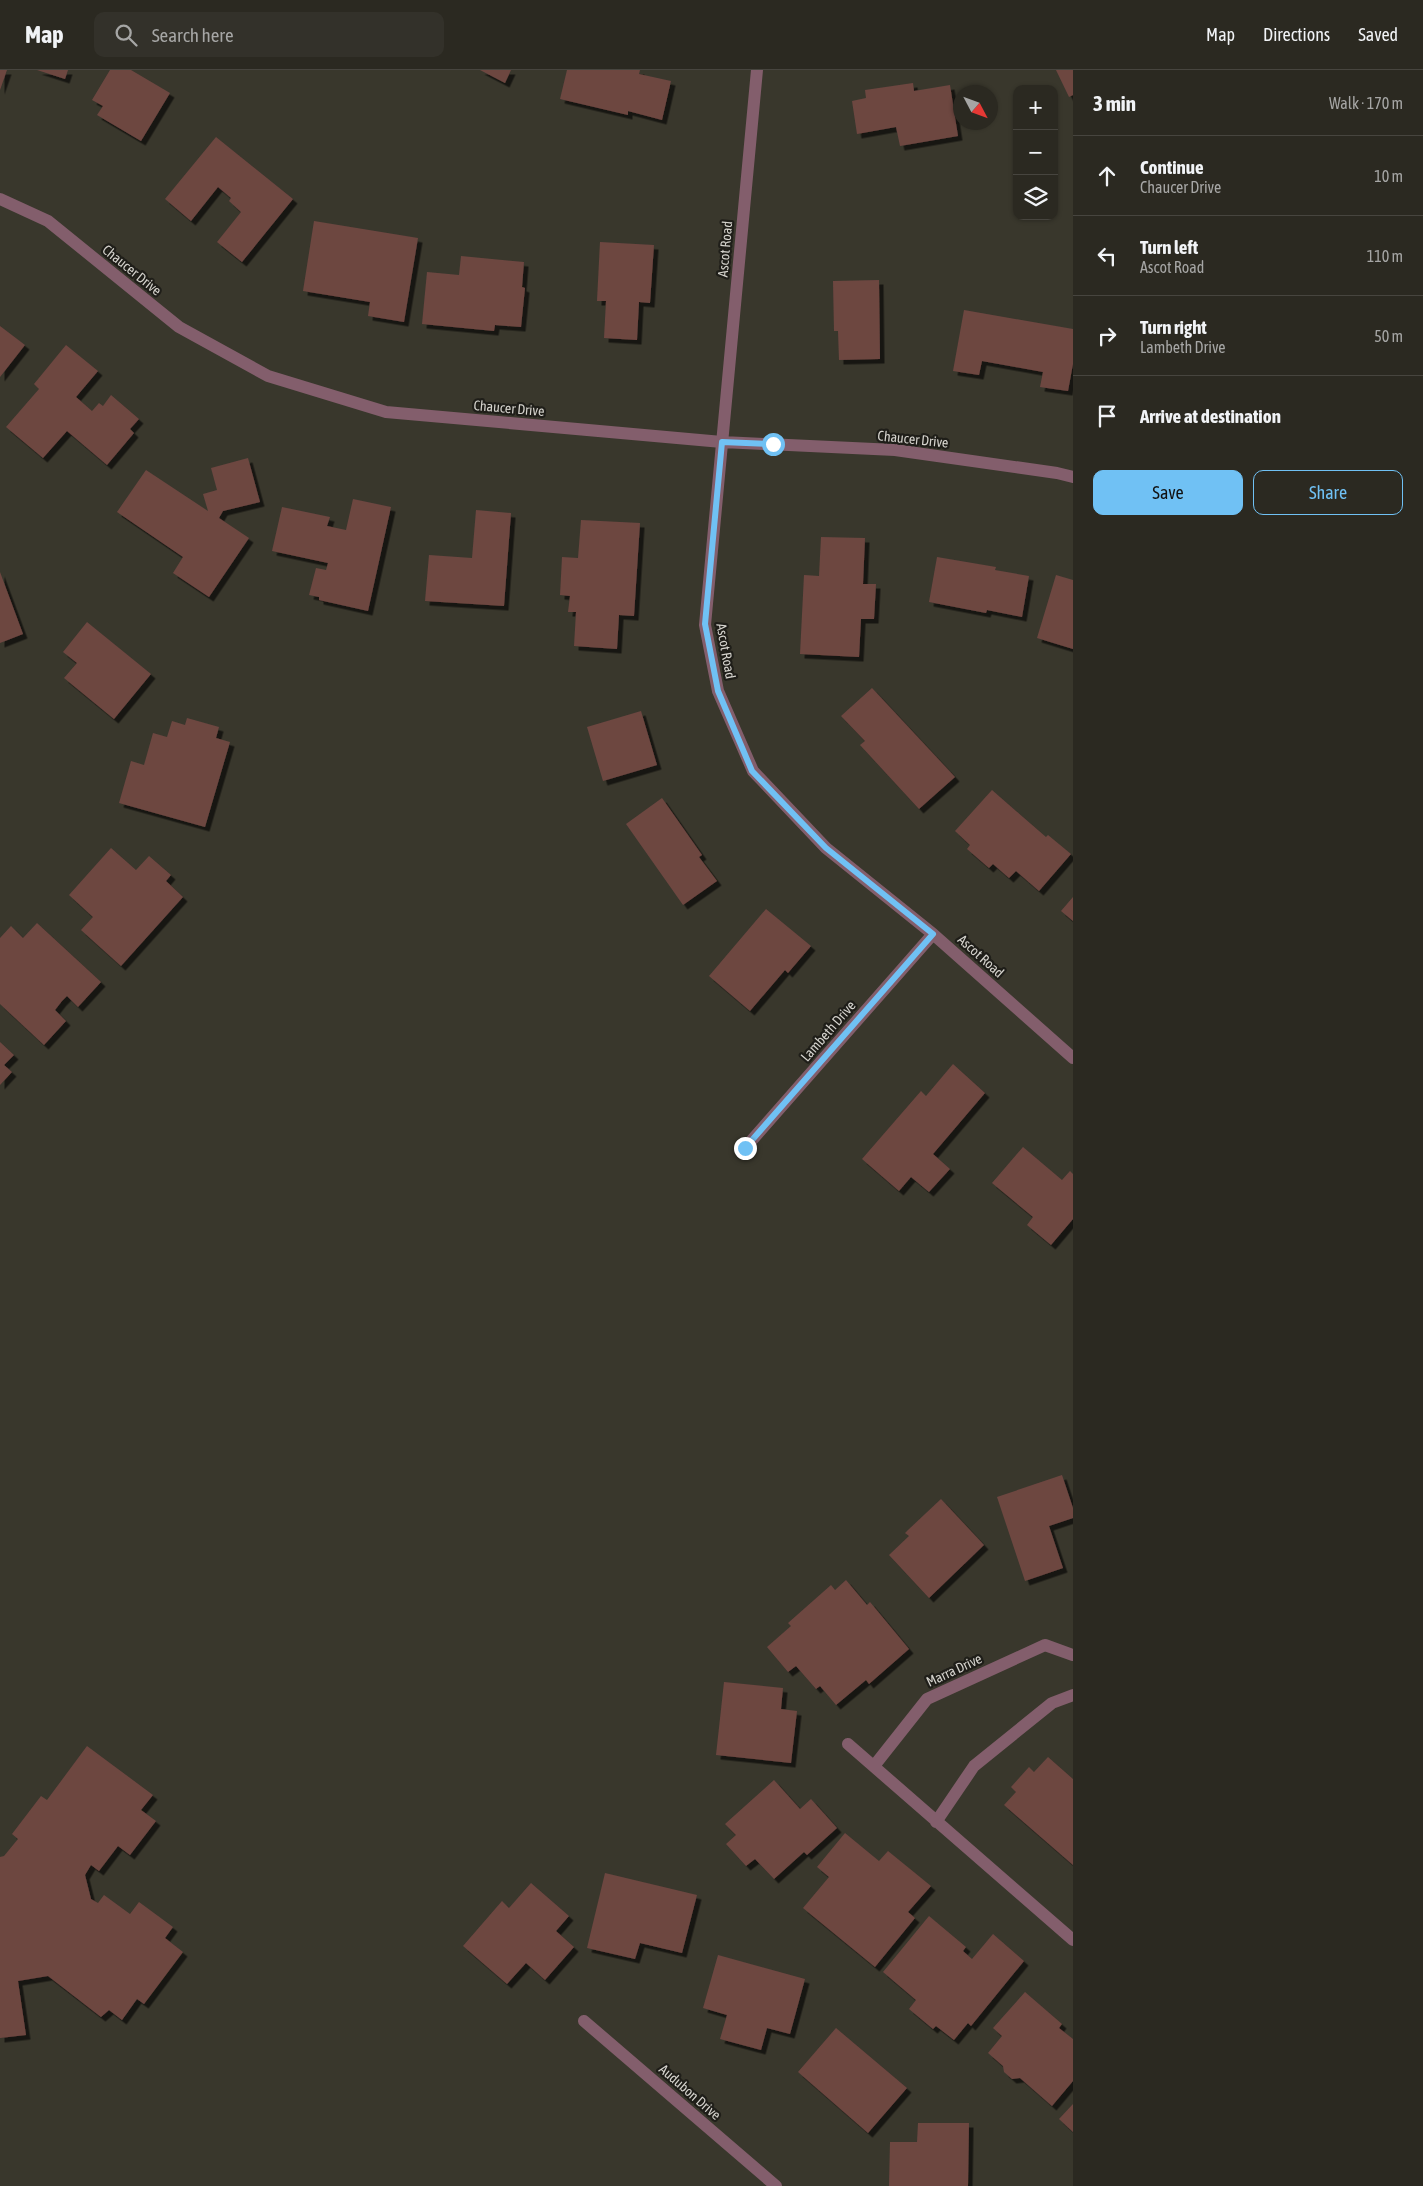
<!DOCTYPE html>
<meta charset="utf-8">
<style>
:root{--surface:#2b2921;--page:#33312a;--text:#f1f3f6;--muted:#a6a6a5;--line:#47453f;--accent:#70c1f4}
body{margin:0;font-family:"Asap Condensed",sans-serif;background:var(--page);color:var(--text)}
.controls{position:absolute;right:15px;top:15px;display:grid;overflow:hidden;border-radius:10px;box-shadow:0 1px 4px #0004}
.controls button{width:45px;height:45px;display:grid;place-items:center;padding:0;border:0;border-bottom:1px solid var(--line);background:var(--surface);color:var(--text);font:25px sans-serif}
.compass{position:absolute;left:953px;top:15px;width:45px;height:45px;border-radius:50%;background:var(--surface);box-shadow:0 1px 4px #0004;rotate:131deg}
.stop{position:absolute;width:15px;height:15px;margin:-11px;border:4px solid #70c1f4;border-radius:50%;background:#fff}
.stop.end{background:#70c1f4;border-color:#fff;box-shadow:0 1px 5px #0008}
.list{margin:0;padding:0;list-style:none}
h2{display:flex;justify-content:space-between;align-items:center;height:65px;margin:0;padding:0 20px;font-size:21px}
h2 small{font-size:16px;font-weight:400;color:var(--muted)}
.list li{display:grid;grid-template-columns:32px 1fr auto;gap:15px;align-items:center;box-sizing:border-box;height:80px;padding:0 20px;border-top:1px solid var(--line)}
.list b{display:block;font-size:19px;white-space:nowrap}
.list p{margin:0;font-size:16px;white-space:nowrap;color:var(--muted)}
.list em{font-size:16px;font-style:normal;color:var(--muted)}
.actions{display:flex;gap:10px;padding:15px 20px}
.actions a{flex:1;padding:11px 0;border:1px solid var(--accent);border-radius:10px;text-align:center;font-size:18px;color:var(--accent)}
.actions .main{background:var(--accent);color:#111}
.icon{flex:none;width:28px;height:28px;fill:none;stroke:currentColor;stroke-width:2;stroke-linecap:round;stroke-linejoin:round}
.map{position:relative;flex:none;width:1073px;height:2116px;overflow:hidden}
header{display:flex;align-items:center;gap:30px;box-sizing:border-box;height:70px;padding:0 25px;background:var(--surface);border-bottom:1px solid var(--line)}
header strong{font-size:24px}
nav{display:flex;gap:28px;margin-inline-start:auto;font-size:18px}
.search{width:350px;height:45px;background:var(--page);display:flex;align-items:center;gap:12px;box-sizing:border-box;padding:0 18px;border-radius:10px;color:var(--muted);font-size:19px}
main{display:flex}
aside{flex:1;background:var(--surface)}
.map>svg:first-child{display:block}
.building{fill:#6d4641;filter:url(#shadow)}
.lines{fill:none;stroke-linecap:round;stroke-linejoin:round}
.minor{stroke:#835e6c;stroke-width:12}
.route{stroke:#70c1f4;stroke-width:6}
.labels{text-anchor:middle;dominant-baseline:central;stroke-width:4.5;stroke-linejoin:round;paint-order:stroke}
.street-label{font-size:14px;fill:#d5d3cd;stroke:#1f1e19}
</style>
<header>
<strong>Map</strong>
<div class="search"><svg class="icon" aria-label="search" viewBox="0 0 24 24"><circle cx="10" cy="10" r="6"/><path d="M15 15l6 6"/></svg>Search here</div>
<nav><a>Map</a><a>Directions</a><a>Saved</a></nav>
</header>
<main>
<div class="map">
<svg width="1073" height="2116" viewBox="0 0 1073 2116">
<defs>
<filter id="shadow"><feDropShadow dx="4.5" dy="4.5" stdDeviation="0" flood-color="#0009"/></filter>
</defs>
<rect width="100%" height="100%" fill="#39372c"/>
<path class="building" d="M0,0H7L0,20Z
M37,0H68L65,9Z
M110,0H131L170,23L141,71L97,45L103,36L92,30Z
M480,0H511L505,13Z
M567,0H640L639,4L671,11L662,50L628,41V45L560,29Z
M1056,0H1073V25L1069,27Z
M913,13L914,21L950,15L958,66L900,76L896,57L857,64L852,31L866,28L865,20Z
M216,67L293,129L242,192L217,172L241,142L229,131L231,128L218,117L191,151L165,129Z
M314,151L418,168L404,252L368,246L370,232L303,221Z
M600,172L654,175L650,233L639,232L637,270L604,268L606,231H597Z
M461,186L524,192L522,217L525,218L521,257L495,255L494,261L422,254L427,202L459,205Z
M879,210L880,289L839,290L838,261H834L833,211Z
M964,240L1073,259V294L1068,321L1040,317L1043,302L982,291L979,305L953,301Z
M0,256L25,275L0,307Z
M66,275L98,301L76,327L92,341L99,333L103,336L111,325L139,349L130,359L134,363L107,395L67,361L43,388L6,357L39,319L34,314Z
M248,388L260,432L223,441L219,448L249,468L209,527L173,503L183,487L117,442L146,400L208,441L203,424L217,420L211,398Z
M353,429L391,437L368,541L319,530V527L309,525L316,498L326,500L328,493L272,481L282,437L330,447L327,456L346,460Z
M476,440L511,443L504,536L425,531L429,485L472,488Z
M581,450L640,453L634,546L619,545L617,579L574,576L576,542H568L570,526L560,525L562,487L578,488Z
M821,467L865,468L863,514H876L874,549H861L859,587L800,584L804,505L819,506Z
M937,487L996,497L995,500L1029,506L1022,547L987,540L986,543L929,532Z
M0,502L23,564L0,573Z
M1056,505L1073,510V579L1037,568Z
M87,552L151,604L114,649L64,608L77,593L63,582Z
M872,618L955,707L919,739L860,675L865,671L841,646Z
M641,641L657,695L603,711L587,657Z
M187,648L219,657L216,668L230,672L205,757L119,733L131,691L144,695L153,663L167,667L172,651L185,655Z
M992,720L1046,767L1048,765L1071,784L1039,821L1016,801L1009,808L993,794L989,798L967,779L970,775L955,761Z
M662,728L702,785L699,787L717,811L683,835L626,754Z
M111,778L136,800L149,786L171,805L166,811L183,827L121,896L81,860L93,847L69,825Z
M1073,827V851L1061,841Z
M766,839L811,876L788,903L785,900L750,941L709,906Z
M37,853L101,912L78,937L67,926L62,931L55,940L66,951L44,975L0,934V868L11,856L23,868Z
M0,972L14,985L4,995L12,1002L0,1015Z
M953,994L985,1023L933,1084L950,1099L929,1122L911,1107L899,1121L862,1089L921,1021L926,1026Z
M1023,1077L1062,1110L1070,1101L1073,1104V1149L1051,1175L1027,1155L1033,1147L992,1113Z
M1062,1405L1073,1438V1448L1049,1456L1063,1498L1025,1511L997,1427Z
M941,1429L984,1475L929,1528L889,1485L909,1466L905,1463L908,1460Z
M846,1510L867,1535L870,1532L909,1579L869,1614L866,1610L836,1635L820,1616L816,1619L796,1596L788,1602L767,1577L791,1556L788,1553L831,1515L835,1520Z
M724,1612L783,1618L781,1639L797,1641L791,1693L716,1685Z
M87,1676L153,1725L141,1740L156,1751L130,1785L118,1776L99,1801L91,1795L85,1805L91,1829L98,1833L104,1825L130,1844L139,1832L173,1857L165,1868L183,1882L144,1934L137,1929L122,1950L109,1940L101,1947L48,1906L18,1911L26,1965L0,1968V1787L4,1786L18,1769L12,1764L41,1726L47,1730Z
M1048,1687L1073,1709V1795L1004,1735L1016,1722L1011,1717L1029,1697L1034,1702Z
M774,1710L800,1739L811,1729L837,1758L807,1785L804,1782L774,1809L755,1789L746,1796L726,1774L736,1765L725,1754Z
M845,1763L879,1791L888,1781L931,1816L908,1842L915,1848L875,1897L803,1838L829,1807L817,1797Z
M605,1803L697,1825L682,1883L640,1873L635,1889L587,1878Z
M531,1813L569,1846L556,1861L574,1877L545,1910L526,1893L507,1914L463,1876L502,1831L509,1838Z
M929,1846L966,1877L963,1881L972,1889L993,1864L1024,1891L971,1956L968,1953L954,1970L936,1956L933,1959L909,1939L916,1930L883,1902Z
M718,1885L805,1909L790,1964L767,1958L761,1980L720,1969L727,1945L703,1938Z
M1025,1922L1062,1954L1059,1958L1073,1969V2011L1052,2036L1020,2008L1012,2009L1004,2002L1003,1996L988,1983L1002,1966L993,1958Z
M836,1958L907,2018L868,2063L798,2002Z
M1073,2034V2062L1059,2049Z
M918,2053H969L968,2116H889L890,2072H917Z"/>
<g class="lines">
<path class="minor" d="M757,0L705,555L718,621L753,701L826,778L933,864L1073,988
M0,129L48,151L179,257L268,306L386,342L722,372L895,380L1057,403L1073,407
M745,1078L933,864
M848,1674L1073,1870
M874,1696L927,1629L1045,1575L1073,1585
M936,1752L974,1696L1052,1633L1073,1625
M584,1951L776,2116"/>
</g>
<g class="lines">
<path class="route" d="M745,1078L933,864L826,778L752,701L718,621L705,554L722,372L773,374"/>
</g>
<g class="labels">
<g class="street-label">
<text transform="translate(725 179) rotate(-85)">Ascot Road</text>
<text transform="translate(132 200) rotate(39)">Chaucer Drive</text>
<text transform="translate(509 338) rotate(5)">Chaucer Drive</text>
<text transform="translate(913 369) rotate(6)">Chaucer Drive</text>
<text transform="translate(726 581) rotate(80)">Ascot Road</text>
<text transform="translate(981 886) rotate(42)">Ascot Road</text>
<text transform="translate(828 961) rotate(-49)">Lambeth Drive</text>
<text transform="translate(954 1600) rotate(-25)">Marra Drive</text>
<text transform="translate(690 2022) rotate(41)">Audubon Drive</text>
</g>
</g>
</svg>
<div class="controls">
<button>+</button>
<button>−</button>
<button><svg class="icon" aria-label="layers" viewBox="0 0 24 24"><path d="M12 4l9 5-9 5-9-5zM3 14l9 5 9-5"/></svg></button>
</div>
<svg class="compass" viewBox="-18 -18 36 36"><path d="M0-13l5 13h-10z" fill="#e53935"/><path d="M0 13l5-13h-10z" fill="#a6a6a5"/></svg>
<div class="stop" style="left:773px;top:374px"></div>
<div class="stop end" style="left:745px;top:1078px"></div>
</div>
<aside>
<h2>3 min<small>Walk · 170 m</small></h2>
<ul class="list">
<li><svg class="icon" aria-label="ahead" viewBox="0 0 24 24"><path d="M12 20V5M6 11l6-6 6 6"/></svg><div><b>Continue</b><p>Chaucer Drive</p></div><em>10 m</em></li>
<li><svg class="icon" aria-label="left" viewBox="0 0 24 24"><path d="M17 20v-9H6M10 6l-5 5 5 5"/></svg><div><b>Turn left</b><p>Ascot Road</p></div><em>110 m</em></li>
<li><svg class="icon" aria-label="right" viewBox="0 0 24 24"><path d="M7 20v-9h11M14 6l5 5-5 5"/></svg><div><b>Turn right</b><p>Lambeth Drive</p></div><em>50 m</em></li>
<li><svg class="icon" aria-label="arrive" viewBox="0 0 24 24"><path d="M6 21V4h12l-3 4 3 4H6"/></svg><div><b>Arrive at destination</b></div></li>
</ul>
<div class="actions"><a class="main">Save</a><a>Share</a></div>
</aside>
</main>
